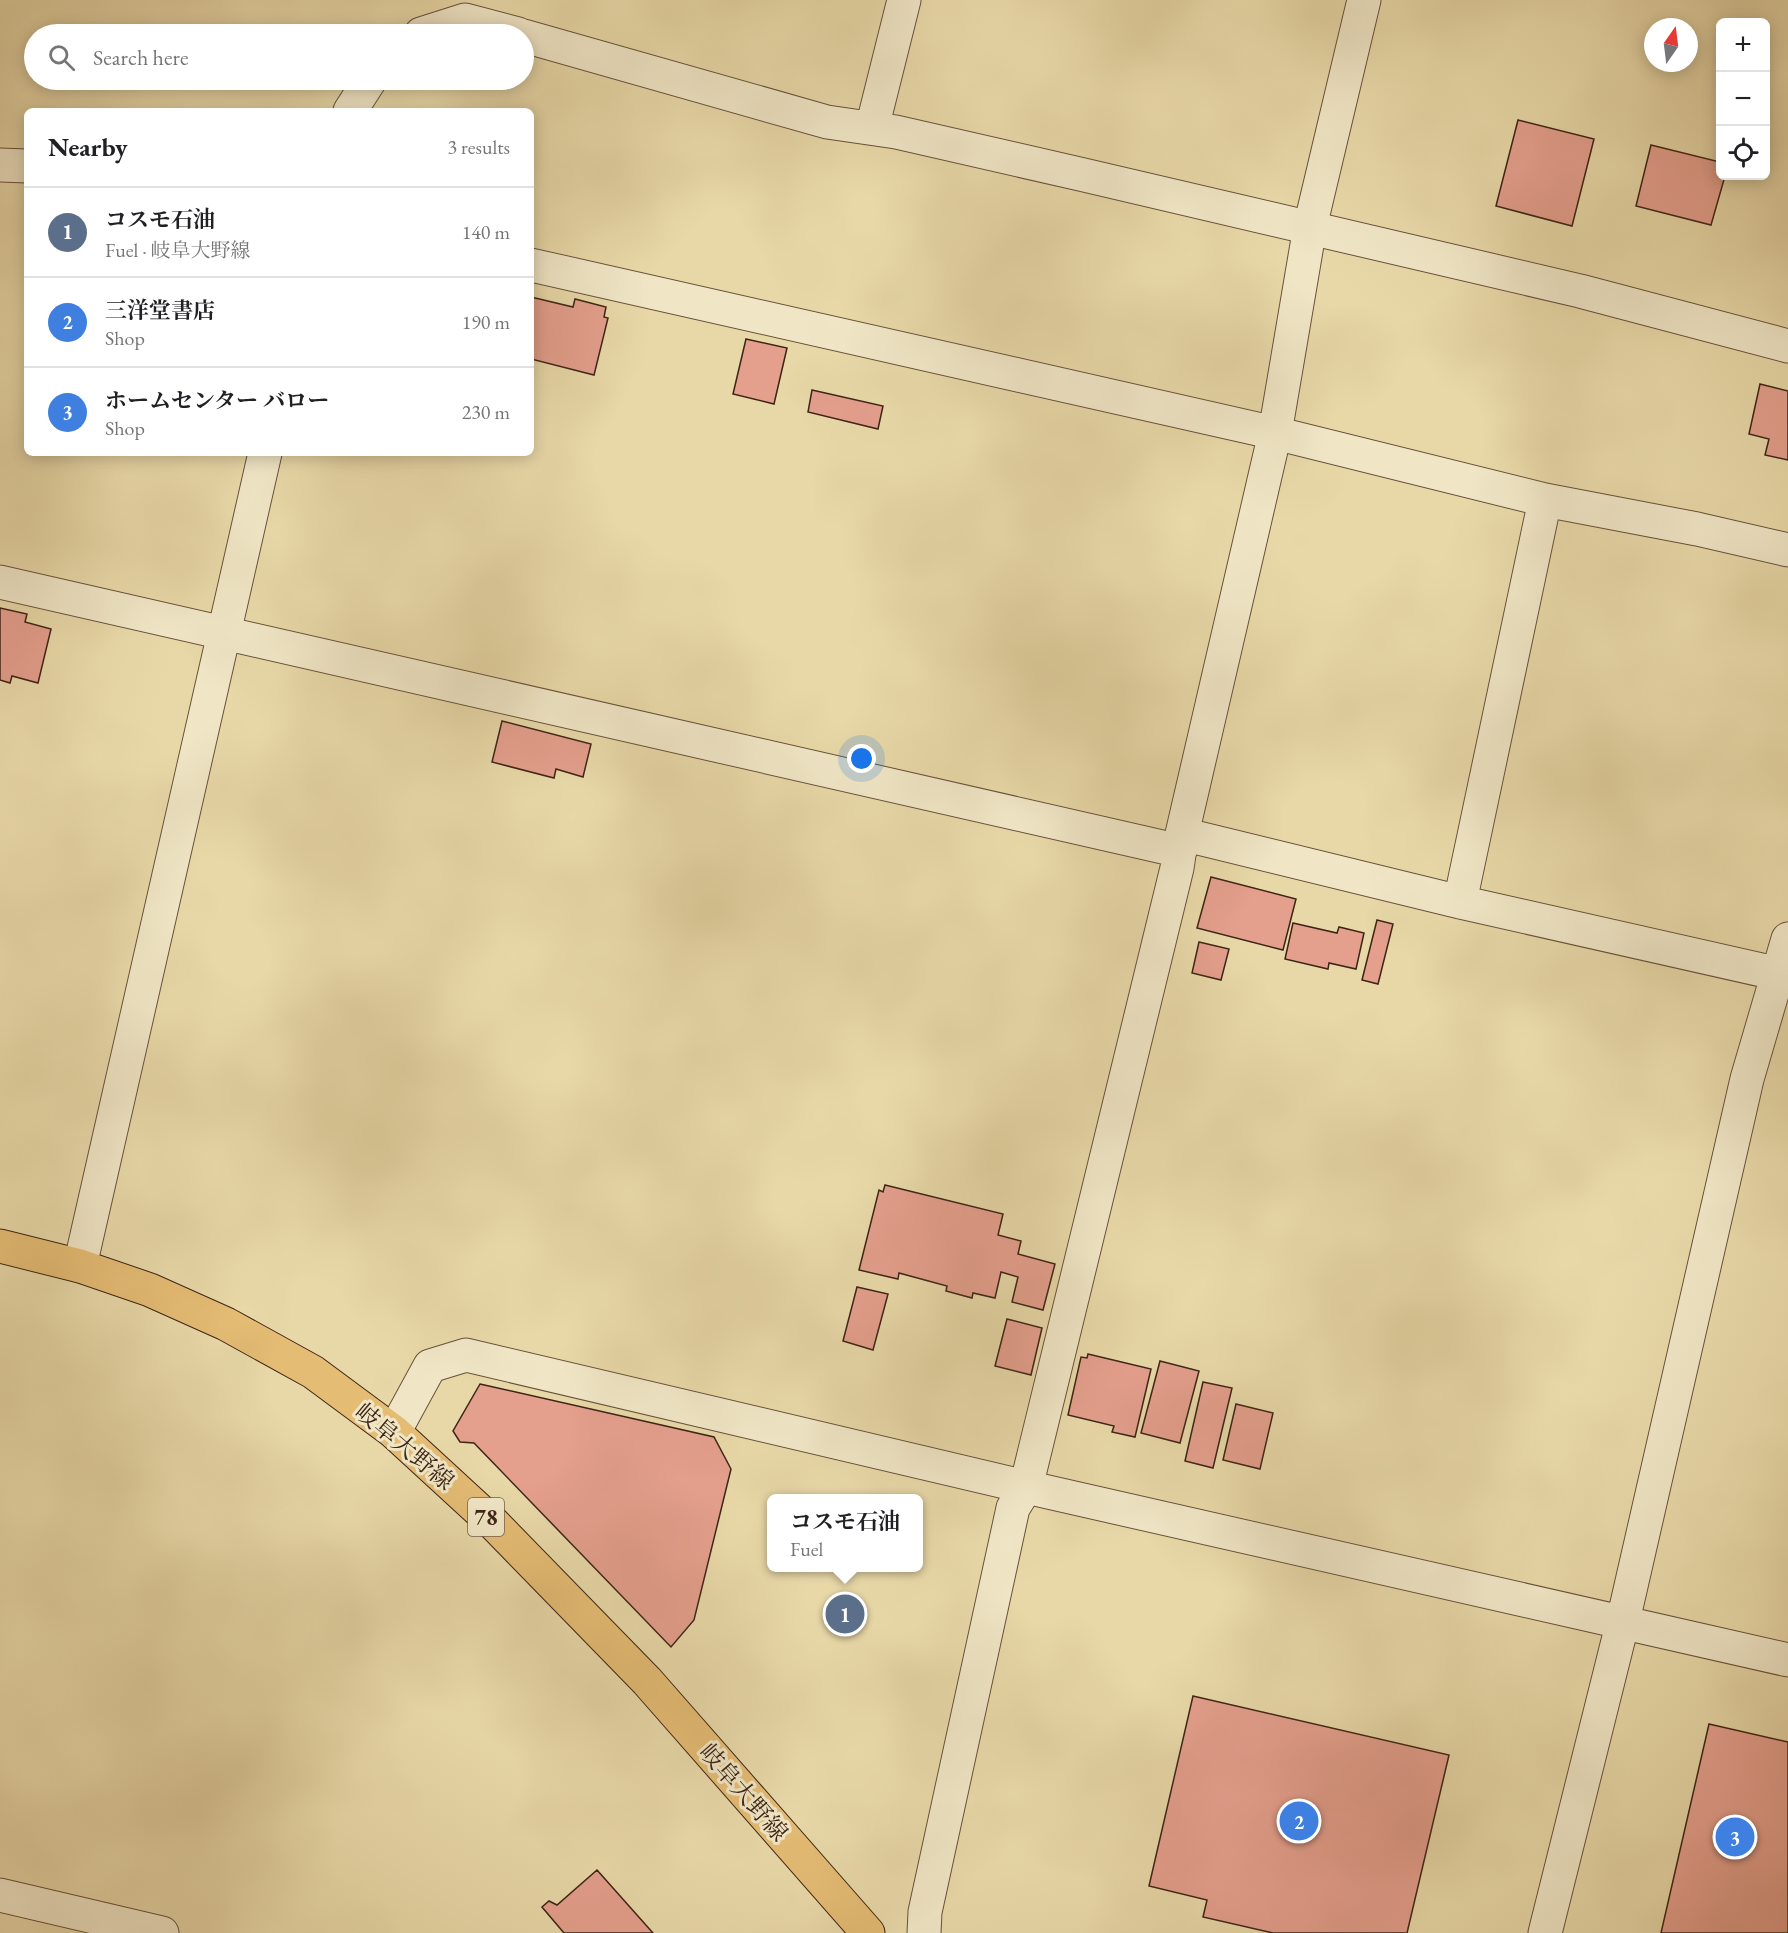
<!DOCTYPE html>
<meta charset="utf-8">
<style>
:root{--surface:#fff;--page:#f6f6f6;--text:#202124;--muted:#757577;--line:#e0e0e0;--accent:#b45309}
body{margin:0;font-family:"EB Garamond","Noto Serif JP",serif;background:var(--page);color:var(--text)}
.controls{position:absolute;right:18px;top:18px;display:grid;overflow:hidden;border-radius:9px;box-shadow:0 3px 15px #0003}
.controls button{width:54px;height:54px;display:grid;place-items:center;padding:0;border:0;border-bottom:2px solid var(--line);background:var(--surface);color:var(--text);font:30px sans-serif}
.compass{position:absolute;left:1644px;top:18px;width:54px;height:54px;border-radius:50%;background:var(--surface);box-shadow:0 3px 15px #0003;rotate:14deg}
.you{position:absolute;left:862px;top:759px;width:21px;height:21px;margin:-15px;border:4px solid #fff;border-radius:50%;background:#1a73e8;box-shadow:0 0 0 9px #1a73e833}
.badge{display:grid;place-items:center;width:39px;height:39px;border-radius:50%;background:var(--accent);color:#fff;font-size:20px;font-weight:700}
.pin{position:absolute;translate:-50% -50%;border:3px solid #fff;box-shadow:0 2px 6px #0006}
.popup{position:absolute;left:767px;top:1494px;width:156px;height:78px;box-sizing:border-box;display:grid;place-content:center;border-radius:9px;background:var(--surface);filter:drop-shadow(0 2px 4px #0005);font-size:20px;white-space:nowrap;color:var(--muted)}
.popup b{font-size:22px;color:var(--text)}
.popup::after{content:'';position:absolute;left:50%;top:100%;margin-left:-12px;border:12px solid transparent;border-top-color:var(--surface)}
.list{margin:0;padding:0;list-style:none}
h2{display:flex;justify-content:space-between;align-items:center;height:78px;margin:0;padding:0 24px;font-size:26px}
h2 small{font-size:20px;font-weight:400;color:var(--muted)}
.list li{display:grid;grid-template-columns:39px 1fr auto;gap:18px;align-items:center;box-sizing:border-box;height:90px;padding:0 24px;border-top:2px solid var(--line)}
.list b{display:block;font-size:22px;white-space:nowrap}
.list p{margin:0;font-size:20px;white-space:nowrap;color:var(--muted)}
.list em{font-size:20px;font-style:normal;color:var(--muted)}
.icon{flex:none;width:33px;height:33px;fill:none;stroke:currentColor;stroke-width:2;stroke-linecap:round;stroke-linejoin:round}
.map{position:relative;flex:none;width:1788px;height:1933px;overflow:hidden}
.search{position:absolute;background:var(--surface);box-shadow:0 3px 15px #0003;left:24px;top:24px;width:510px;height:66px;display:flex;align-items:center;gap:15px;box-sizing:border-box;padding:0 21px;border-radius:33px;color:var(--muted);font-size:22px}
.panel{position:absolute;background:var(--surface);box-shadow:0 3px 15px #0003;left:24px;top:108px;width:510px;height:348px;border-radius:9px}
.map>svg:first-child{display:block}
.building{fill:#e49f8d;stroke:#3d2516;stroke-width:1.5}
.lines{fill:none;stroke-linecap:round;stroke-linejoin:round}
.minor-casing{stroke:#68523a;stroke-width:35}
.major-casing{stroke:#3d2516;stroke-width:35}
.minor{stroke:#f0e6c6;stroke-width:33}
.major{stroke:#e4bc74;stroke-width:33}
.labels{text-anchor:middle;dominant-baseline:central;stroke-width:6;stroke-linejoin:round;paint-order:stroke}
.shield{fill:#f0e6c6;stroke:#735f4b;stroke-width:1.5}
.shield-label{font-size:22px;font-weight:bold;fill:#3d2516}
.street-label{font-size:24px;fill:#3d2516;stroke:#f0e6c6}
</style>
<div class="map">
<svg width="1788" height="1933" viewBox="0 0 1788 1933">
<rect width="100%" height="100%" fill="#e8d8a8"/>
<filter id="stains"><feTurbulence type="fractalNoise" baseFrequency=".00333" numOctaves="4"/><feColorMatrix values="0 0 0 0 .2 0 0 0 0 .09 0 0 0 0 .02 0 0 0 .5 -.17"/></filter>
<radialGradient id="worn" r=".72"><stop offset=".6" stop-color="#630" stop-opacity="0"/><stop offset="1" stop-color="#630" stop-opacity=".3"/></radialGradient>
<path class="building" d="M1518,120L1594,139L1572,226L1496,206Z
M1651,145L1720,162V176H1725L1711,225L1636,206Z
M531,297L573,307L575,299L606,307L604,317L608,318L594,375L531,359Z
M746,339L787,348L774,404L733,394Z
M1760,384L1788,391V460L1765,455L1769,439L1749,434Z
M812,390L883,406L878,429L808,412Z
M0,608L27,614L25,622L51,629L38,683L12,676L10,683L0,680Z
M502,721L591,744L583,777L556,769L554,778L492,762Z
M1211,877L1296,899L1283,950L1197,928Z
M1377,920L1393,924L1378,984L1362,980Z
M1293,923L1337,933L1339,927L1364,933L1356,969L1329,963L1328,969L1285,959Z
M1199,942L1229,949L1221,980L1192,973Z
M885,1185L1003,1214L998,1235L1021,1241L1018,1254L1055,1264L1043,1310L1012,1302L1018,1277L1001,1272L995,1298L973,1293L972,1298L946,1291L947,1286L899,1273L898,1279L859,1270L879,1190L883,1192Z
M857,1287L888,1294L873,1350L843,1341Z
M1007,1319L1042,1328L1031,1375L995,1366Z
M1088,1354L1151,1369L1135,1437L1112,1432L1114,1426L1068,1415L1081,1357L1087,1358Z
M1160,1361L1199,1371L1180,1443L1141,1433Z
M1203,1382L1232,1388L1213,1468L1185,1461Z
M480,1384L714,1437L731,1469L694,1620L671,1647L474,1443L460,1442L453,1431Z
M1236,1404L1273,1413L1260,1469L1223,1460Z
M1193,1696L1449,1755L1407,1933H1273L1203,1917L1207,1900L1149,1886Z
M1709,1724L1788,1742V1933H1661Z
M597,1870L653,1933H564L542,1907L549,1901L557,1905Z"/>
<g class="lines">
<g class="minor-casing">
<path id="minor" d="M421,34L465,20L518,34
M524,36L827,122L896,132L1084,175L1580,291L1788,346
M350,111L370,80
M872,128L904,0
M0,165L27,166
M531,265L1275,433L1545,500L1697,529L1788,550
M0,582L1180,851
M1182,834L1460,902L1788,976
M1460,902L1545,500
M80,1266L265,453
M394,1432L430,1366L466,1355L1026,1487L1788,1660
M0,1895L162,1933
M924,1933L925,1912L1013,1508L1026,1487L1177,868L1182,834L1275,433L1310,227L1364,0
M1545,1933L1623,1621L1747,1079L1788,939"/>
</g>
<g class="major-casing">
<path id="major" d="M0,1246L80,1266L150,1290L226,1324L313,1372L394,1432L494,1524L647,1681L868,1933"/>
</g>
<use href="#minor" class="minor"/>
<use href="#major" class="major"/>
</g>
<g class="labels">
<rect class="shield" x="468" y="1498" width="36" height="38" rx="4.5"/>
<g class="shield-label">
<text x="486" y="1517">78</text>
</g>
<g class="street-label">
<text transform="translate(405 1446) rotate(40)">岐阜大野線</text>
<text transform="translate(744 1792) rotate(49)">岐阜大野線</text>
</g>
</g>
<rect width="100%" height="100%" filter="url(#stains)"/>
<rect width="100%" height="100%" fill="url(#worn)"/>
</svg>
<div class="controls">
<button>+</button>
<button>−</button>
<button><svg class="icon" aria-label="locate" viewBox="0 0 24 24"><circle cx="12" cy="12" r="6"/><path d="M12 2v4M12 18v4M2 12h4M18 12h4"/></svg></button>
</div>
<svg class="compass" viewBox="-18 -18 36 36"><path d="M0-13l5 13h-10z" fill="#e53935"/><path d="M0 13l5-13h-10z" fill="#757577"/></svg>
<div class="you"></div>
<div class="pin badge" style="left:845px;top:1614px;background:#5c6f8a">1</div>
<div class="popup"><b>コスモ石油</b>Fuel</div>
<div class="pin badge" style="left:1299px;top:1821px;background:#3f7fe0">2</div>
<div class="pin badge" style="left:1735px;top:1837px;background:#3f7fe0">3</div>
<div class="search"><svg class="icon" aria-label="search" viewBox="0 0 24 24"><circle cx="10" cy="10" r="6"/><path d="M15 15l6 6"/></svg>Search here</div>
<section class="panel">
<h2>Nearby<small>3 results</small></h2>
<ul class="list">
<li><span class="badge" style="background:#5c6f8a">1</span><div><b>コスモ石油</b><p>Fuel · 岐阜大野線</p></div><em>140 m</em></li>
<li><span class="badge" style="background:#3f7fe0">2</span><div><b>三洋堂書店</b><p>Shop</p></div><em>190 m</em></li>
<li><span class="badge" style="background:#3f7fe0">3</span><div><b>ホームセンター バロー</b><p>Shop</p></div><em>230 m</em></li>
</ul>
</section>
</div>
